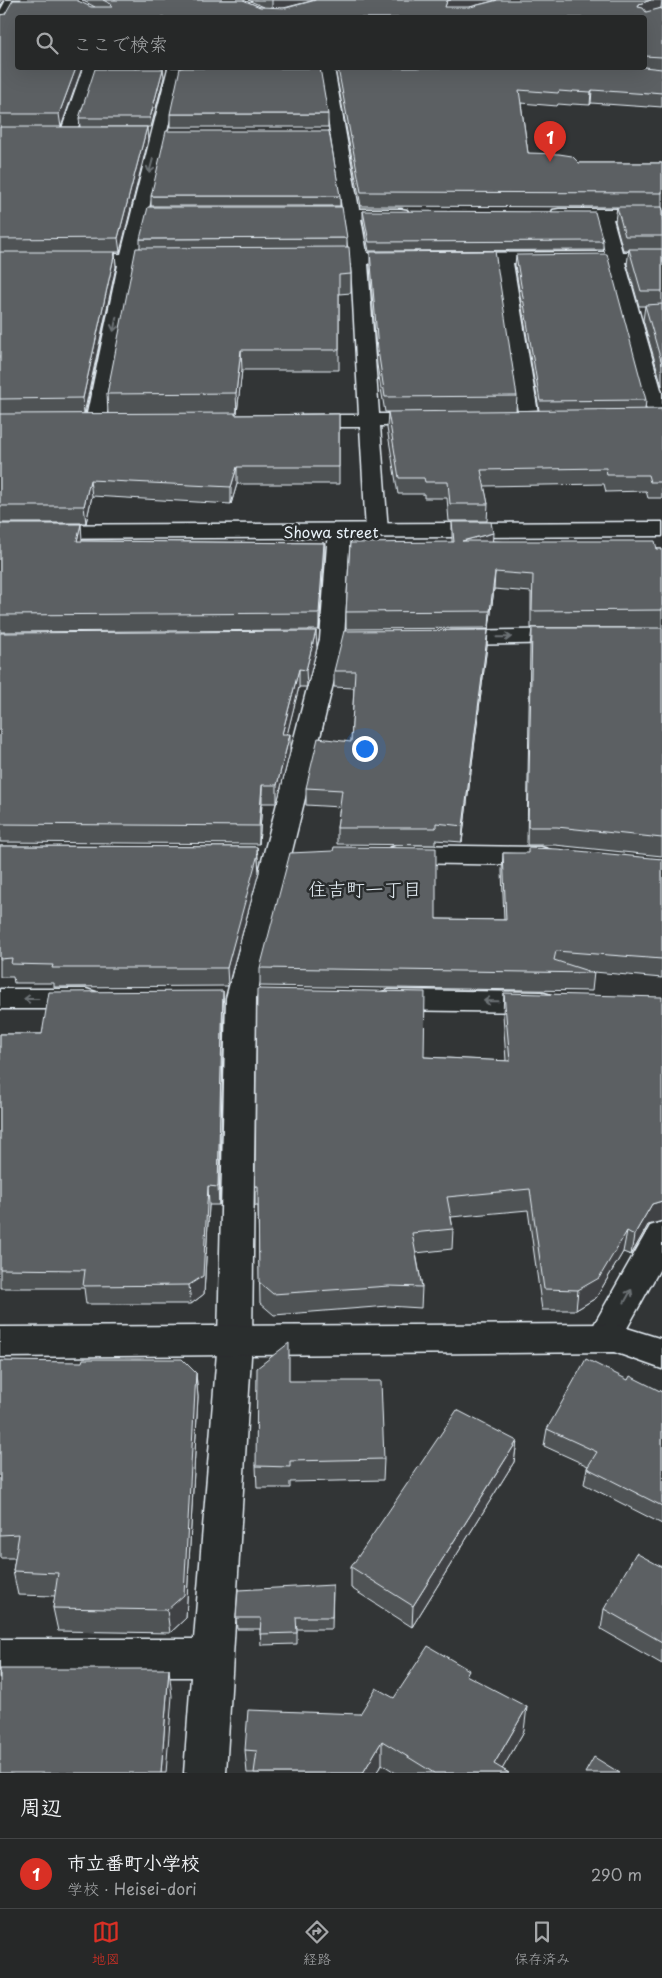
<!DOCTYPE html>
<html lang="ja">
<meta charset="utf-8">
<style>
:root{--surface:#262828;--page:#323434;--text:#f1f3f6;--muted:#a4a6a8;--line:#424445;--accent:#d93025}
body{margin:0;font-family:"Playpen Sans","Klee One",sans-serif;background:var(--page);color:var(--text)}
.you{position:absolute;left:364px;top:748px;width:18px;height:18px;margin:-12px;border:4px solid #fff;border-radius:50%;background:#1a73e8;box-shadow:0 0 0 8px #1a73e833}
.badge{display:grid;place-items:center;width:32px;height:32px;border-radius:50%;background:var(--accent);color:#fff;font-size:16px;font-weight:700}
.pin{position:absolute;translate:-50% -41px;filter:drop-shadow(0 1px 2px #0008)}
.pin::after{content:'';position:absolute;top:26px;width:18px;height:15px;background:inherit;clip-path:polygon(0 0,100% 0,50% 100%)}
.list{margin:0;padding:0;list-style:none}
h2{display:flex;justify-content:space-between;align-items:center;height:65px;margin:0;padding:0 20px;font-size:21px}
h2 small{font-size:16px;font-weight:400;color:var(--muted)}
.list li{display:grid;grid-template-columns:32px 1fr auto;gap:15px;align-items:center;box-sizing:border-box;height:70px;padding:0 20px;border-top:1px solid var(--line)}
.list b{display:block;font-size:19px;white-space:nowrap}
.list p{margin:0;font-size:16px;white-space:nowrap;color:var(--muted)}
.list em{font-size:16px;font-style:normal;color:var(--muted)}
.icon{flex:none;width:28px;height:28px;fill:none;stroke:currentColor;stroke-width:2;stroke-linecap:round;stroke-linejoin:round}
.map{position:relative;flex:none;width:662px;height:1773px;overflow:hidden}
.search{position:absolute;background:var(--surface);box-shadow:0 5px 20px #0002;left:15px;right:15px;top:15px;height:55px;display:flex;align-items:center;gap:12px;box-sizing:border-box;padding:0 18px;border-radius:5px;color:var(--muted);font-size:19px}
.sheet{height:135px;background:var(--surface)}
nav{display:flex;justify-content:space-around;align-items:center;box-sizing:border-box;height:70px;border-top:1px solid var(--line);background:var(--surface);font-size:14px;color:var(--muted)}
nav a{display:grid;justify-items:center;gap:2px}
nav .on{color:var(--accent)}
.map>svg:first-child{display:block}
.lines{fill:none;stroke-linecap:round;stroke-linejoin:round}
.minor-casing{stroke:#e8f1f8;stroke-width:3}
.tertiary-casing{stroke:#e8f1f8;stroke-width:3}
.trunk-casing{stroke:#e8f1f8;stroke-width:3}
.minor{fill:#2a2d2e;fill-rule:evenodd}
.tertiary{fill:#2a2d2e;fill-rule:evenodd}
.trunk{fill:#2a2d2e;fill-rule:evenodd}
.wall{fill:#4f5355;stroke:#e8f1f8}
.shaded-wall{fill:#404345;stroke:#e8f1f8}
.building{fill:#5c6063;stroke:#e8f1f8}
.oneway{stroke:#6c7275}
.labels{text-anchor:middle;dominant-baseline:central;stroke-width:5;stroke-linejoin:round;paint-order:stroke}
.far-street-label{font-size:15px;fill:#e8f1f8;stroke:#2a2d2e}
.neighbourhood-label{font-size:19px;fill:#e8f1f8;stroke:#2a2d2e}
</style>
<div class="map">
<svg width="662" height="1773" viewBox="0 0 662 1773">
<rect width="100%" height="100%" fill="#323536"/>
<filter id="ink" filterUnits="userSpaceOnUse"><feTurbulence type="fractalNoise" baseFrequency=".02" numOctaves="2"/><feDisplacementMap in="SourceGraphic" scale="10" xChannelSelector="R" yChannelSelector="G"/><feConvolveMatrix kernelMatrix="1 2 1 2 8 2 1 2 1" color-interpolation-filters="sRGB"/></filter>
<g filter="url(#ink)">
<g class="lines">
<g class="minor-casing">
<path id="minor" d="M83,68H134L138,71L136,74L131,75H94L76,134L73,137H63L60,134Z
M168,68H182L149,208L189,209L191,213L189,217L183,218H147L138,254L177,255L180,259L177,263L136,265L105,423L102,427L95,429L88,427L85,423L118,265H79L73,264L70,260L73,256L79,255L121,254Z
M320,68H334L359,209H401L407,210L409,214L407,218L401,219H361L367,253H408L414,254L417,258L414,262L408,263L368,264L379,414H426L433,416L436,420L433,424L426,426H380L388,531L385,536L377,538L369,536L366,531L360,427H301L294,425L291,421L294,417L301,415H359L351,264H311L305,263L302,259L305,255L311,254L349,253L344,218H306L300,217L298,213L300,209L306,208H342Z
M559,209H662V219H613L622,252H662V262H625L662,393V423L652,422L649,418L608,262L513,263L539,419L536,423L529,425L522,423L519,419L496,263L453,262L450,258L453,254L459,253L605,252L596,219L553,218L551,214L553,210Z
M339,524L347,526L350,531L344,639L256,998L252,1340L226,1773H184L191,1677H0V1639H194L218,1340L226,998L320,639L328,531L331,526Z
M568,629L576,631L580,636L576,641L568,643L451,645L443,643L439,638L443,633L451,631Z
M399,845L541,847L551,850L555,856L551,862L541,865L399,863L389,860L386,854L389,848Z
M0,989H86L96,992L101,999L96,1006L86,1009H0Z
M389,990L541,992L551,995L556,1002L551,1009L541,1012L389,1010L379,1007L374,1000L379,993Z
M662,1222V1265L616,1348L604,1352L592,1348L587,1338L592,1328L650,1226Z"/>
</g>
<g class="tertiary-casing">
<path id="tertiary" d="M6,0H20L5,25L0,26V11Z
M614,1324L662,1339V1369L614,1352L0,1357V1327Z"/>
</g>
<g class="trunk-casing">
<path id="trunk" d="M662,522V536L0,539V525Z"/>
</g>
<use href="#minor" class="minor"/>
<use href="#tertiary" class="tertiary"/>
<use href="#trunk" class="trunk"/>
</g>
<path class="wall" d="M82,0H243L260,7H264L248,0H497L468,7L662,0V107L648,106V107L591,103L590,105L572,104L571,105L558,104L557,106L521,103L528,153L579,163H662V386L643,320L645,306H639L627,264L629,250H623L615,221L617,207L361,206L335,68H644V18H18L82,68L61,127H80L79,118L163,69L164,77L151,127H102L148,141L120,252H115L116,267L85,414H108L107,394L140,248V239L347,238V247L351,274V293L339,294V370H242L237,413H235V415L339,414V484H237L231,504L92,496L86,523H0V15L95,7Z
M170,114H328V127H170Z
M151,196H340V206H151Z
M363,211L603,241V250L369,251L363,220Z
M370,252L517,396L516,411L539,410L515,265L516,255L646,400L645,410L662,409V498H648L646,491L606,492L604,484L484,486L488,504L487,521H449L447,498H424V494H398L387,428L388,412H385L377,365L370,266Z
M452,522L492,541L662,549V856L555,845H527L530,646L532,628H635H531V592L494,589L489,628L346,629V612L452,542Z
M0,524L82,541L324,543V560L319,630L0,632Z
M488,630L487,646L462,842L435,840V845L337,844V828L340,807L306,805V788L351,742L354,688L334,687V671Z
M0,633L317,648L307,687H299L287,734L290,752L277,803H262L259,844L0,842Z
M0,846L257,847L259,872L228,986L54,987V983H14L13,977H0Z
M503,853L662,859V978L594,972L592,991L260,986V968L436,919L504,920L502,871Z
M504,993L648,1225L631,1255L623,1252L596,1298L576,1310H542L528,1210L451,1217L453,1229L452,1249L416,1253L422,1287L421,1308L388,1306L274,1315L260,1303L258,1206H255V1186L424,1057L506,1061L503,1014Z
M224,1010L219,1205H209L204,1294L191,1304H86L84,1288H0V1034H42Z
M0,1361L196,1373L198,1397L186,1618L170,1633L58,1631L53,1608L55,1596L18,1595L13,1571L15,1558H0Z
M628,1380L662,1392V1524L584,1484L587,1468L588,1466L544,1446L547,1429Z
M290,1381L384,1459L383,1480L290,1482V1488H257L256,1466Z
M517,1441L514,1462L412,1627L351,1588V1567Z
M662,1567V1664L601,1629L604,1609Z
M333,1585L332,1629H297V1644L261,1645L260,1629H237L236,1618Z
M468,1676L524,1731L502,1769L509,1773H396L382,1764L376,1773H247L245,1750L360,1714L394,1698Z"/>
<path class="shaded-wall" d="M0,0H4L0,7Z
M272,0H315L272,11Z
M451,0H497L447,13L445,7L447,1Z
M651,0H662L661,8L637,18L639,4Z
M76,68H82L61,127L59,114Z
M163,69L164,77L151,127L150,118Z
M592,90L591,103L590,105L591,92Z
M147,127L148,141L120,252L118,238Z
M115,252L116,267L84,414L83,398Z
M241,350L242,370L237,413L236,393Z
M237,467V484L231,504V487Z
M90,480L92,496L86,523L84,506Z
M81,524L82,540L78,558L77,541Z
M493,533L492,549L462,541Z
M324,543V560L319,630V613Z
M495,572L494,589L489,628L490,611Z
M488,630L487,646L462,842L463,826Z
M316,631L317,648L307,687L306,670Z
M299,669V687L283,751L282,734Z
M290,734V752L277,803V785Z
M262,785V803L259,844V826Z
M257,847L259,872L228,986L227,968Z
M223,991L224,1010L219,1205L218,1187Z
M208,1186L209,1205L204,1294L191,1304L189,1285Z
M662,1201V1221L648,1225L631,1255L634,1235L652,1204Z
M627,1231L623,1252L596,1298L576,1310L578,1290Z
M196,1373L198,1397L186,1618L170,1633L167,1610Z
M517,1441L514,1462L412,1627L413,1606Z
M169,1669L172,1696L166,1773H161Z
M527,1707L524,1731L500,1773L494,1764Z
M382,1741V1764L376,1773H363Z"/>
<path class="building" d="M13,0H76L91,7H112L111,4L103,0H243L260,7L286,8L316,0H451L447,1L445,7H470L498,0H651L639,4L638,7L643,8L646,12L662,8V57L644,56V18H18V68H76L59,114H0V15L5,14Z
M644,67L662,69V93L650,92L649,94L592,90L591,92L573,91L572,92L559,91L558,93L519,90L528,153L559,154L572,156L579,163H662V193L361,192L338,68Z
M180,68H320L328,114H170Z
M95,69H163L150,118H79Z
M0,127H147L118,238L0,239Z
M166,131H329L340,196H151Z
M148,207H342L347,238L140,239Z
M617,207H662V236H625Z
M363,211L595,212L603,241L369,242Z
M349,247L351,274L339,275V350H241L236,393L107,394L136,248Z
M629,249H662V291H641Z
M495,251L517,396L385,397L378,350L370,252Z
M0,252H115L83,398L0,399Z
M607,254L646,400L540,401L516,255Z
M662,304V364L645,305Z
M662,409V482H650L648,475H607L606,468L481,470L488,504H450L448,482H425L424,478H399L388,412Z
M235,413V415L339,414V467H237L231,487L90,480L84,506H0V414Z
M452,522H491L493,533L462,541H655L657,549H662V610L532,611L533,575L495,572L490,611L346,612L350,543L454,542Z
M0,524H81L77,541L324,543L319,613L0,615Z
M532,628H662V838L557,827H528Z
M488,630L463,826L436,823V828H337L342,790L306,788L318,738L351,742L355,671H334L344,631Z
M316,631L306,670L299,669L282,734H290L277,785H262L259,826L0,824V633Z
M0,846L257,847V854H258L227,968H52L53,965L11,964L12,958L0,959Z
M334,847L436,848V919L506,920L503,853H528V848L557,849L662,859V959L556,951L554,960L594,973L260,968L290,853L333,851Z
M257,989L425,992L424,1057L510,1061L504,993L662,997V1201L652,1204L634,1235L627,1231L599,1278L578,1290L544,1289L530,1189L447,1197L453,1229L412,1233L422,1287L389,1286L273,1294L259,1282L258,1186H255Z
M223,991L218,1187L208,1186L203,1276L189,1285L83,1286L85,1270L0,1269V1034H42L49,992Z
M289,1343V1381H381L384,1459L290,1461V1467L256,1466L257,1368Z
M83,1359H182L196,1373L184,1595L167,1610L53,1608L58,1573L13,1571L19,1534L0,1535V1361L82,1362Z
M586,1359L628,1380L630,1376L662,1392V1506L587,1468L597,1452L547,1429Z
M457,1410L517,1441L413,1606L351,1567Z
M636,1553L662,1567V1642L604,1609Z
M333,1585L332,1617H296L297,1633L260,1634L261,1618H236L238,1590Z
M428,1646L469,1670L466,1675L527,1707L494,1764L509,1773H434L382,1741L363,1773H254L257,1751L245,1750L248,1710L360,1714L376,1688L394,1698Z
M0,1669H169L161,1773H0Z
M594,1757L620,1773H585Z"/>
<defs><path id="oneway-shaft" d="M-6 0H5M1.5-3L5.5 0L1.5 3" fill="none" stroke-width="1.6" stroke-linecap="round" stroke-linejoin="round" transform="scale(1.25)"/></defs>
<g class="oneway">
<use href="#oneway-shaft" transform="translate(151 166) rotate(105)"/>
<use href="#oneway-shaft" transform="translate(115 324) rotate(101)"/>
<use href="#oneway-shaft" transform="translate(504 637) rotate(-1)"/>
<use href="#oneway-shaft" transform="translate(31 999) rotate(180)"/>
<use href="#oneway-shaft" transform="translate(491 1001) rotate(-179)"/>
<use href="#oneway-shaft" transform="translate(628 1296) rotate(-61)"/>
</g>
</g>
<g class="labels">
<g class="far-street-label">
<text x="331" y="531">Showa street</text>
</g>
<g class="neighbourhood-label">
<text x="365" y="888">住吉町一丁目</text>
</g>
</g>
</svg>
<div class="you"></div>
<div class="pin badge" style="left:550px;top:162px">1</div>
<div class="search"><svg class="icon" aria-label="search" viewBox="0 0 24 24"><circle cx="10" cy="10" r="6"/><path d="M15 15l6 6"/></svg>ここで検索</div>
</div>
<section class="sheet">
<h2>周辺<small></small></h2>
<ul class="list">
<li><span class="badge">1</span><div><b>市立番町小学校</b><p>学校 · Heisei-dori</p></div><em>290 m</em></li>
</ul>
</section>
<nav>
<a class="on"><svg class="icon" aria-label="map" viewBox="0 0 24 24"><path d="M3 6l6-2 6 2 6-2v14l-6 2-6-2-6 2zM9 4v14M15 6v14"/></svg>地図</a>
<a><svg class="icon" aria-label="directions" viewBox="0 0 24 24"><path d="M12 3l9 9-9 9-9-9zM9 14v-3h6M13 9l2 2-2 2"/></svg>経路</a>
<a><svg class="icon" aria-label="saved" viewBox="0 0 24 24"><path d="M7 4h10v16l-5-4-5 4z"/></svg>保存済み</a>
</nav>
